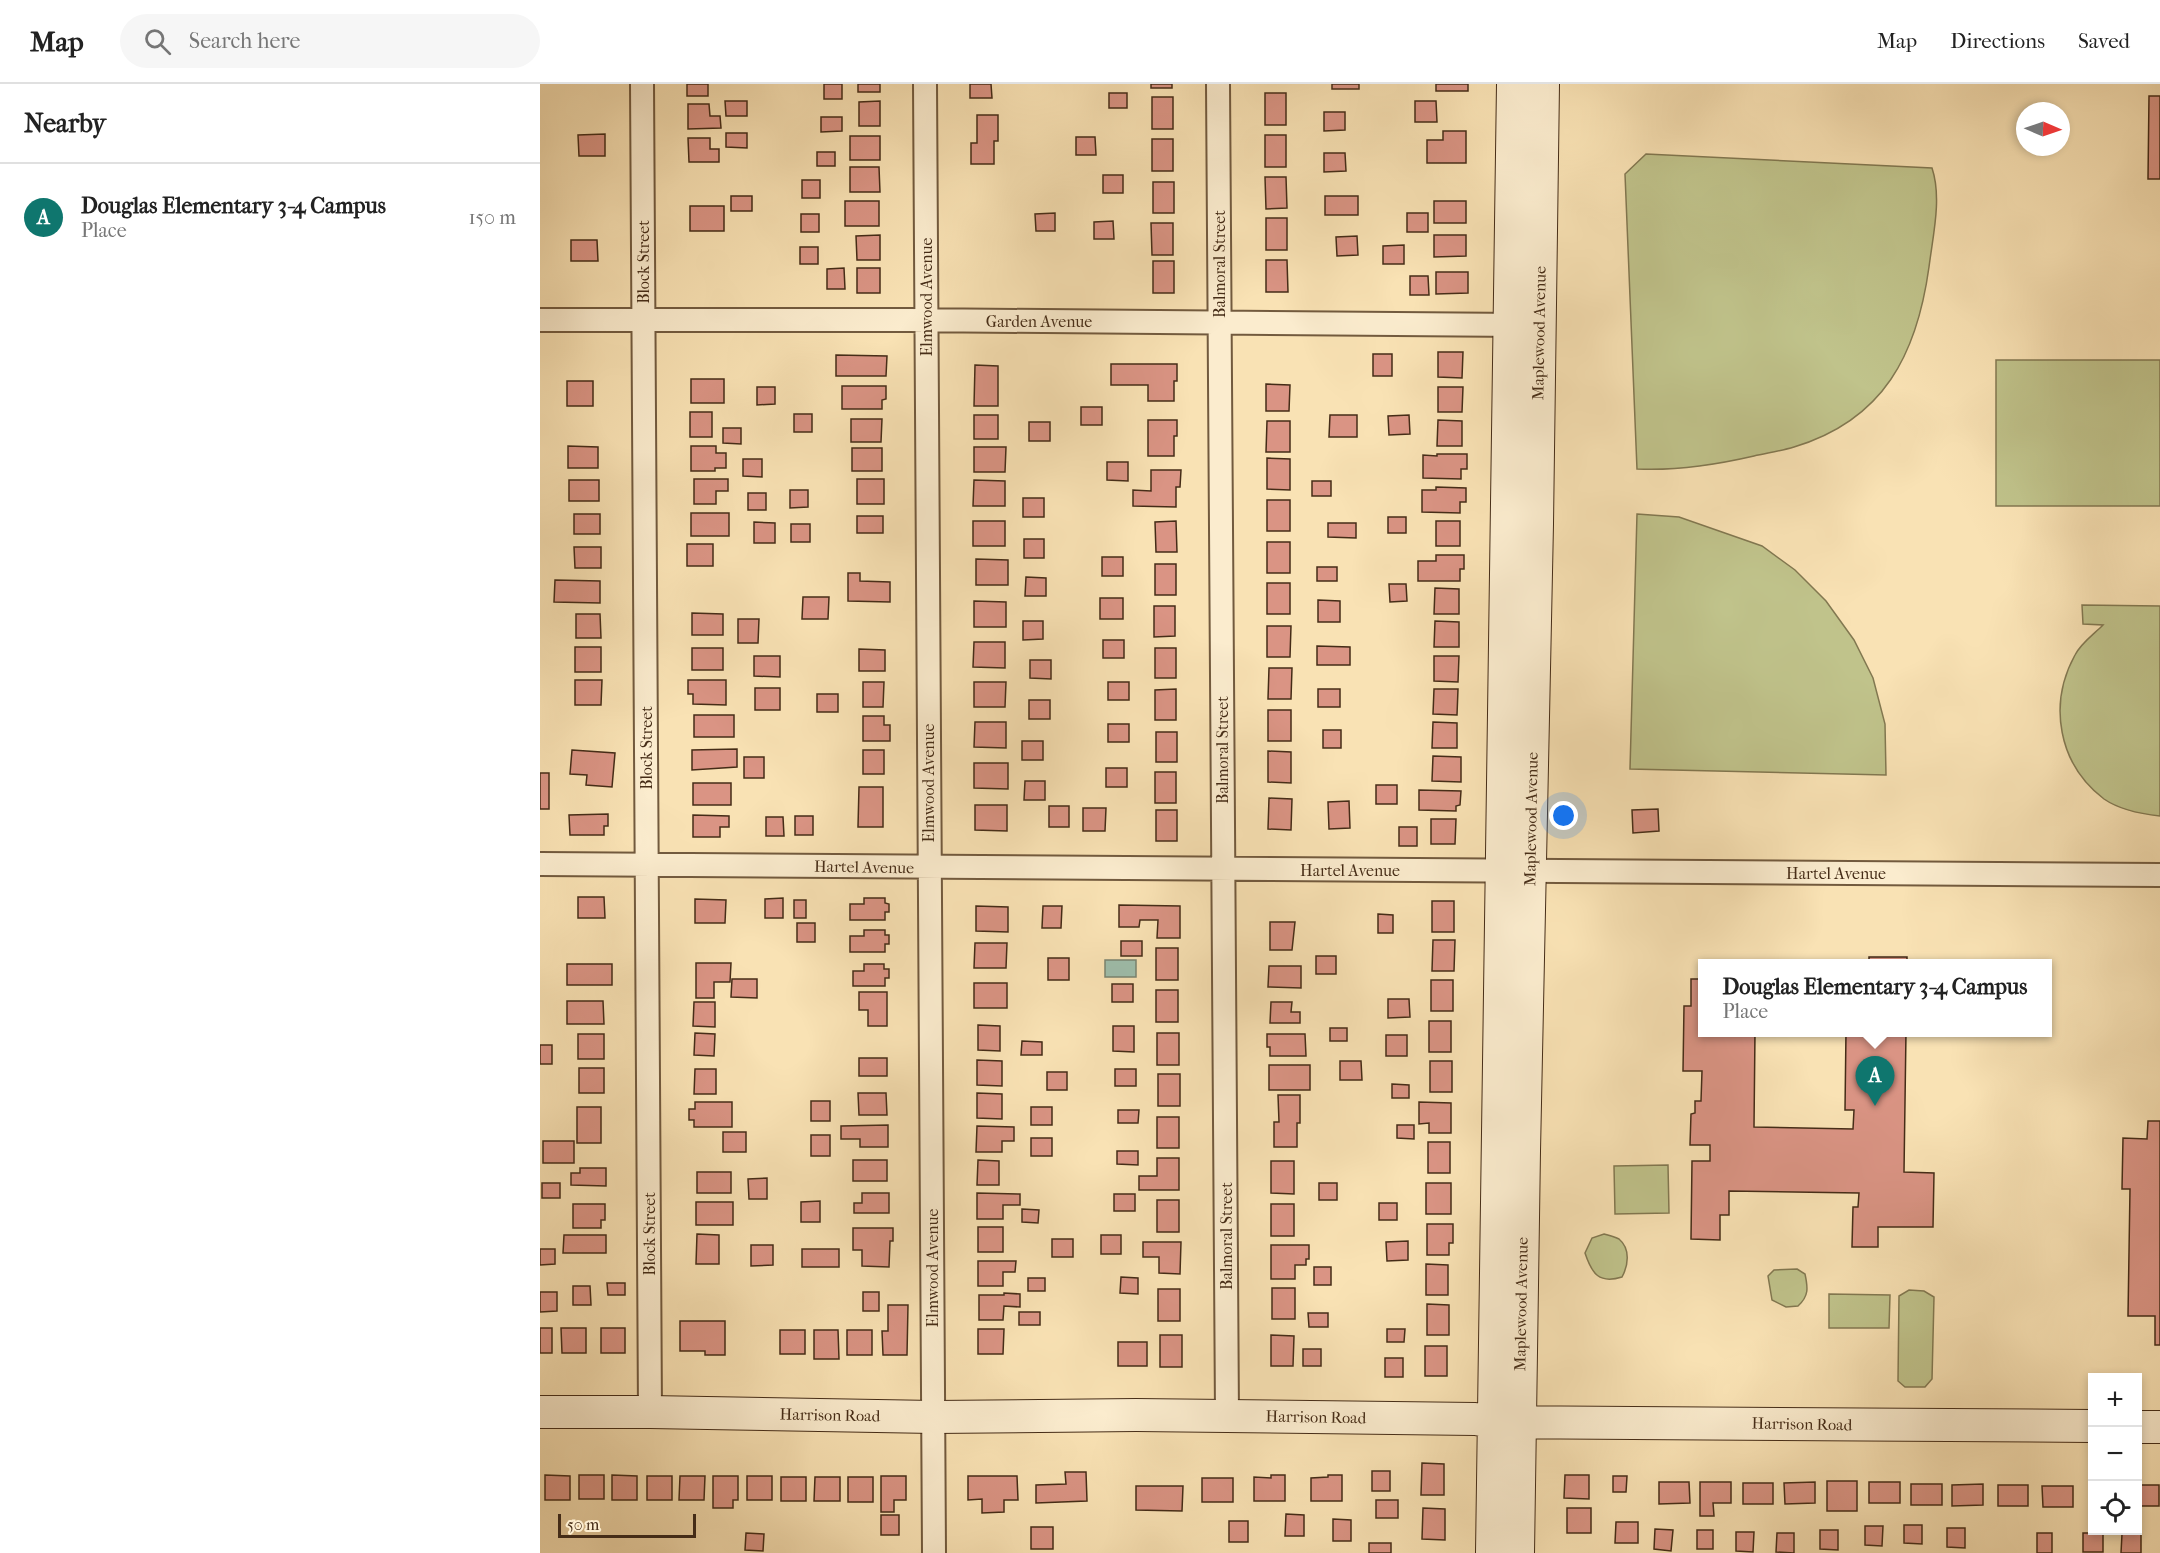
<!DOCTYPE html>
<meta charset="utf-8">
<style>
:root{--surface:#fff;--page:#f6f6f6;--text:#222;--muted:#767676;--line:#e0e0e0;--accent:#0f766e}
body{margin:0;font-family:"IM FELL French Canon",serif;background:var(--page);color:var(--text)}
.controls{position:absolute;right:18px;bottom:18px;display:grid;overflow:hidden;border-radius:0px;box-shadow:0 3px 9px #0003}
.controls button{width:54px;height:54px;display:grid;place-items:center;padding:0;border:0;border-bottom:2px solid var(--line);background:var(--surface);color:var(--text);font:30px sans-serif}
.compass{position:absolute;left:1476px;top:18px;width:54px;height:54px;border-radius:50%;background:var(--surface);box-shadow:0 3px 9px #0003;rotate:92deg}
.scale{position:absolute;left:18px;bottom:15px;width:138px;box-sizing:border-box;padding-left:6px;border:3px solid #452c17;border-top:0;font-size:16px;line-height:21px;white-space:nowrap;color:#452c17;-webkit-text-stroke:4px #fbecce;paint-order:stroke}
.you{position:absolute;left:1024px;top:732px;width:21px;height:21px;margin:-15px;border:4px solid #fff;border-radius:50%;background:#1a73e8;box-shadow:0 0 0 9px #1a73e833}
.badge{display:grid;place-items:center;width:39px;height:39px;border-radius:50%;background:var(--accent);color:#fff;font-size:20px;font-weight:700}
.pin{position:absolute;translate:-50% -50px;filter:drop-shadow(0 2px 3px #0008)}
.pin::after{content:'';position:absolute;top:32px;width:21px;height:18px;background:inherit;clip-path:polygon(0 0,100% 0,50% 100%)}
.popup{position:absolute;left:1158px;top:875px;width:354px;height:78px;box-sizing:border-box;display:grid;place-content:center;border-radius:0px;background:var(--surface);filter:drop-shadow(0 2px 4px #0005);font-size:20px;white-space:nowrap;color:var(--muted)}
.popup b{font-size:22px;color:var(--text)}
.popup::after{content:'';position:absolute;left:50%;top:100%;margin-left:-12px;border:12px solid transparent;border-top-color:var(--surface)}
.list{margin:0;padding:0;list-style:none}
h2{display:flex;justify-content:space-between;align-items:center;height:78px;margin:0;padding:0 24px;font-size:26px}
h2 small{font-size:20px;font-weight:400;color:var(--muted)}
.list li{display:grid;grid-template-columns:39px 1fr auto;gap:18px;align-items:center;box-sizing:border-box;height:108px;padding:0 24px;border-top:2px solid var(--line)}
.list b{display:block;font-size:22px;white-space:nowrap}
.list p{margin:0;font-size:20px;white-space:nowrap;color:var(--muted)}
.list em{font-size:20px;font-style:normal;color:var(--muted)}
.icon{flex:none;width:33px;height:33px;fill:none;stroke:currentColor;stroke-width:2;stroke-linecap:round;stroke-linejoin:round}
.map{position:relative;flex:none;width:1620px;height:1469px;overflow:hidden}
header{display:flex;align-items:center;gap:36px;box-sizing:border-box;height:84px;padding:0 30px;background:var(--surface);border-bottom:2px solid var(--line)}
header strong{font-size:28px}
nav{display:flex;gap:33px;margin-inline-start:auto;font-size:21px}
.search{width:420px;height:54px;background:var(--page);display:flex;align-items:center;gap:15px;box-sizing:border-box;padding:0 21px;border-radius:33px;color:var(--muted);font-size:22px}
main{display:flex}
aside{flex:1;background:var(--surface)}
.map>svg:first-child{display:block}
.green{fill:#c0c38b;stroke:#827851;stroke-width:1.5}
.water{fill:#9ebeac;stroke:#7a8470;stroke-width:1.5}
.building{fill:#da9484;stroke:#452c17;stroke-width:1.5}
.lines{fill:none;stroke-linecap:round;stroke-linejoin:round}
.street-casing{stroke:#725a3e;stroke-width:26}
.secondary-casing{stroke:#452c17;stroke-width:34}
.street{stroke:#fbecce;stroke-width:22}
.secondary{stroke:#fbecce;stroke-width:32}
.labels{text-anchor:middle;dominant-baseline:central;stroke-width:6;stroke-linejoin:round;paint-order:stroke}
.street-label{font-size:16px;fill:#452c17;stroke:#fbecce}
</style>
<header>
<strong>Map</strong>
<div class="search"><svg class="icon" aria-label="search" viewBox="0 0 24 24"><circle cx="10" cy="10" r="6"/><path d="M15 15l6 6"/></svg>Search here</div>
<nav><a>Map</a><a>Directions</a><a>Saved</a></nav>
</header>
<main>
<aside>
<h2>Nearby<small></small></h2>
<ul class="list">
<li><span class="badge">A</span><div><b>Douglas Elementary 3-4 Campus</b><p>Place</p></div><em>150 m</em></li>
</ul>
</aside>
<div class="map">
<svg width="1620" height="1469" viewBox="0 0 1620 1469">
<rect width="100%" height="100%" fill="#f9e2b4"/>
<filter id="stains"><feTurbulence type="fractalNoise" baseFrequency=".00333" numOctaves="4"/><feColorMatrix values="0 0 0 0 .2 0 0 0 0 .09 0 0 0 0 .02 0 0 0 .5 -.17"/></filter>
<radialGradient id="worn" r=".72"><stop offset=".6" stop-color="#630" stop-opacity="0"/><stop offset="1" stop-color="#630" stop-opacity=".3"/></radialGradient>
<path class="green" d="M1106,70L1392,84C1402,114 1393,151 1389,183C1377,270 1344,336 1254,363C1241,367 1227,369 1214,372C1175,381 1137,387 1097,385L1085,90Z
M1456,276H1620V422H1456Z
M1097,430L1139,433L1222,462L1255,486L1286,517L1314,556L1333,594L1345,640L1346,691L1090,685Z
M1542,521L1620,522V732C1601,730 1580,726 1564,715C1518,680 1508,620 1535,571C1541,559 1554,550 1563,541L1543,540Z
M1128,1081L1129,1129L1075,1130L1074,1082Z
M1064,1150C1068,1151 1075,1153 1079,1155C1091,1165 1088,1182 1082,1193C1059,1200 1052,1190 1045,1169L1052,1154Z
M1257,1185L1265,1190C1268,1204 1269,1212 1258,1222L1246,1223L1232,1216L1228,1192L1234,1186Z
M1369,1206L1384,1207L1394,1213L1392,1295L1385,1303H1365L1358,1297L1359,1212Z
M1289,1210L1350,1211L1349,1244H1289Z"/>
<path class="water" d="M565,876H596V893H565Z"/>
<path class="building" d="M147,0H168V12H147Z
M284,0H302V15H284Z
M318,0H340V8H318Z
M430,0H451L452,14H430Z
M611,0H632V4H611Z
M792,0H819V5H792Z
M896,0H928V7H896Z
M569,9H587V24H569Z
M725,9H746V41H725Z
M1609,12H1620V95H1608Z
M612,13H633V45H612Z
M185,17H207V32H186Z
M340,17V42H319V18Z
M875,17H896L897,38H875Z
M148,20H169L170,32H180L181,44L148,45Z
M784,28H805V46L784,47Z
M437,31H458V57H454V80H431V59H437Z
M281,33H302V47L281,48Z
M903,47H926V79H887V56H903Z
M186,49H207V64L186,63Z
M65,50V72H39L38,51Z
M725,51H746V83H725Z
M310,52H340V76H310Z
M536,53H555L556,71H536Z
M148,54H170V65H179V78H149Z
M612,55H633V87H612Z
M277,68H295V82H277Z
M784,69H805L806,87L784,88Z
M310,83H339L340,108H310Z
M563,91H583V109H563Z
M725,93H746L747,124L726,125Z
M262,96H280V114H262Z
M613,98H634V129H613Z
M191,112H212V127H191Z
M785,112H818V131H785Z
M305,117H339V142H305Z
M894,117H926V139H894Z
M150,122H184V147H150Z
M515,129V147H496L495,130Z
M867,129H888V148H867Z
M261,130H279V148H261Z
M726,134H747V166H726Z
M573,137L574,155H554V138Z
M611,139H633V171H612Z
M340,151V176H317L316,152Z
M894,151H926V172L894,173Z
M817,152L818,171L797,172L796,153Z
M31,156H57L58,177H31Z
M864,161V180H843V162Z
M260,163H278V180H260Z
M726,176H747L748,208H726Z
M613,177H634V209H613Z
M304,184L305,205H287V185Z
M317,184H340V209H317Z
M896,188H928V209L896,210Z
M870,192H888L889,211H870Z
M898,268H923L922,294L898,293Z
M833,270H852V292H833Z
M296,271L347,272L346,292H296Z
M571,280H637V297H634V317H608V301H571Z
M435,281L458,282V322H434Z
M151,295H184V319H151Z
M27,297H53V322H27Z
M726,300L750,301L749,327H726Z
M302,302H346V315L342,316V325H302Z
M217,303H235V320L217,321Z
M898,303H923L922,328H898Z
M541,323H562V341H541Z
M150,328H172V353H150Z
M254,330H272V348H254Z
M434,331H458V355H434Z
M790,331H817V353H789Z
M869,331L870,350L849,351L848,332Z
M311,335H342L341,358H311Z
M608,336H637V352H634V372H608Z
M898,336L922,337V362H897Z
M727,337H750V368H726Z
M489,338H510V357H489Z
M183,344H201V360L183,359Z
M28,362L58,363V384H28Z
M151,362H176V369H186V384H175V387H151Z
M434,363H466L465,388H434Z
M312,364H342V387H312Z
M897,370H927V385H921V395L883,394V371L897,372Z
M727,374L750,375V406L727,405Z
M203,375H222V393L203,392Z
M567,378H588V397L567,396Z
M611,386H641L640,403H636V423L593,422V406L611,407Z
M154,395H188V407H176V420H154Z
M317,395H344V420H317Z
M29,396H59V417H29Z
M434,396L465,397V422H433Z
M772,397H791V412H772Z
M896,403L926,404V418H920V429L882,428V406H896Z
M250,406H268V423L250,424Z
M208,409H226V426H208Z
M483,414H504V433H483Z
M727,416H750V447H727Z
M151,429H189V452H151Z
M34,430H60V450H34Z
M317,432H343V449H317Z
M848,433H866V449H848Z
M433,437H465V462H433Z
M636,437L637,468H616L615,438Z
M896,437H920V462H896Z
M214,438L235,439V459H214Z
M788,439H816V454L788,453Z
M251,440H270V458H251Z
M484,455H504V474H484Z
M727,458H750V489H727Z
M147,460H173V482H147Z
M34,463H61V484H35Z
M896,471H924V485H920V497H878V477H896Z
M562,473H583V492H562Z
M436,475L468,476V501H436Z
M615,480H636V511H615Z
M777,483H797V497H777Z
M308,489H320V497L350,498V518L308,517Z
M486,493L506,494V512H485Z
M15,496L60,497V519L14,518Z
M727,499H750V530H727Z
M849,500H866L867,517L850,518Z
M895,504L919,505V530H894Z
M263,513H289L288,535H262Z
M560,514H583V535H560Z
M778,516L800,517V538H778Z
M434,517L466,518V543H434Z
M614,522H635V552L614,553Z
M152,529L183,530V551H152Z
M36,530H60L61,554H36Z
M198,535H219L218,559H198Z
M483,537H503V555L483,556Z
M895,537L919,538V563H894Z
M727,542H751L750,573H727Z
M563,556H584V574H563Z
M434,558H465V584L433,583Z
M777,562L810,563V581H777Z
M35,563H61V588H35Z
M152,564H183V586H152Z
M615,564H636V594H615Z
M319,565L345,566V587H319Z
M214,572H240V593L214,592Z
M894,572H919L918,598L894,597Z
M490,576H511V595L490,594Z
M729,584H752L751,615H728Z
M35,596H62L61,621H35Z
M148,596H186V621L153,620V610H148Z
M323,598H344L343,623H323Z
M434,598H466L465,623H434Z
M568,598H589V616H568Z
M215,604H240V626H215Z
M636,605V636H615V606Z
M778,605H800V623H778Z
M894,605H918L917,631L893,630Z
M277,610H298V628H277Z
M489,616H510V635H489Z
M728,626H751V657H728Z
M154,631H194V653H154Z
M323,632H344V641H350V657H323Z
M435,638H466V664L434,663Z
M893,638L917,639V664H892Z
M568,640H589V658H568Z
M783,646H801V664H783Z
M616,648H637V678H616Z
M482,657H503V676H482Z
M197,665V683L152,686V666Z
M32,666L75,669L72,703L46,701L47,691L30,690Z
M323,666H344V690H323Z
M728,667L751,668V699L728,698Z
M893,672L921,673V698L892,697Z
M204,673H224V694H204Z
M434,679H468V705L434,704Z
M566,684H587V703H566Z
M615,688H636V719H615Z
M0,689H9V725H0Z
M485,697H505V716H484Z
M153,699H191V721H153Z
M836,701H857V720H836Z
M319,703H343V743H318Z
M879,706L921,707L920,721L916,722V727L879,726Z
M729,714L752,715L751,746L728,745Z
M809,717L810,744L789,745L788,718Z
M435,721H467V747L435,746Z
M509,722H529V743H509Z
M543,724H566L565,747H543Z
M1118,725L1119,747L1093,749L1092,726Z
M616,726H637V757H616Z
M68,730V742H64V751H30L29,731Z
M153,731L189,732V743H180V753H153Z
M255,732H273V751H255Z
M226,733H243L244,752H226Z
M891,735H916L915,760H891Z
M859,743H877V762H859Z
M38,813H64L65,834H38Z
M243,814V834H225V815Z
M324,814H345V819L349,820V828H345V836H310V820H324Z
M155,815L186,816L185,839H155Z
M254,816H266V834H254Z
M892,817H914V848H892Z
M579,821L640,822V854H617L618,836H600L599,843H579Z
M436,822L468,823V848L436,847Z
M503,822H522L521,844H502Z
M838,830L853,831V849H838Z
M730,838H755L752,866H730Z
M257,839H275V858H257Z
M324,846H345V851H349V860H345V868H310V852H324Z
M893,856H915L914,887H892Z
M581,857H602V872H581Z
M435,859H467L466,884H434Z
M616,864H638V896H616Z
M776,872H796V890H776Z
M1329,873H1367V880H1329Z
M508,874H529V896H508Z
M156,879H191L190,898H174V914H156Z
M27,880H72V901H27Z
M324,880H344V885H349V894H345V902H313V887H324Z
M729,882H761V904L728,903Z
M192,895H217V914L191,913Z
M1151,895H1162V948H1215L1214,1043L1313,1045L1314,1026H1305L1306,948H1366L1364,1088L1394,1089L1393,1143H1338V1163H1312L1313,1123H1318L1319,1109L1189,1107V1131H1180V1156L1151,1155L1152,1077H1170V1061H1150L1151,1030L1155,1029V1017H1161L1162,987H1143L1144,922H1151Z
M891,896H913V927H891Z
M434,899H467V924H434Z
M572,900H593V918H572Z
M616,906H638V938H616Z
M319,908H347V942H328V926H319Z
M848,915H869L870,933L848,934Z
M27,917H63L64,940H27Z
M154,918H175V943L153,942Z
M731,918H752L751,928H760V939H730Z
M889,937H911V968H889Z
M438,941L460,942V967L438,966Z
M573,942H594V968L573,967Z
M790,944H807V957H790Z
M155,949L175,950L174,972L154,971Z
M617,949H639V981H617Z
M38,950H64V975H38Z
M727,950H765L766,972H730V963H727Z
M846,951H867V972H846Z
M482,957L502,958V971H481Z
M0,961H12V980H0Z
M319,974H347V992H319Z
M437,976L462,977V1002L437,1001Z
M800,977H821L822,996H800Z
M890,977H912V1008H890Z
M729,981H770V1006H729Z
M39,984H64V1009H39Z
M155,985H176V1010H154Z
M575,985H596V1002H575Z
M507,988H527V1006H507Z
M618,990H640V1022H618Z
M852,1000L869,1001V1014H852Z
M318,1009H346L347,1031H319Z
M437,1009L462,1010V1035L437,1034Z
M738,1011H760V1039H757V1063H734V1038H739Z
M271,1017H290V1037H271Z
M155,1018H192V1043H154V1036H149V1025H155Z
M879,1018L911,1019V1049H889V1039L879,1040Z
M37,1023H61V1059H37Z
M491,1023H512V1041H491Z
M578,1026H599L598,1039H578Z
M617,1033H639V1064H617Z
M1608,1037H1620V1261H1615V1232H1588L1590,1105H1582L1583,1054L1607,1055Z
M348,1041V1063H320V1055H301V1042Z
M857,1041H874V1055L857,1054Z
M437,1042L474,1043V1057H462V1068H436Z
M183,1048H206V1068H183Z
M271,1051H290V1072H271Z
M491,1054H512V1072H491Z
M3,1057H34V1079H3Z
M888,1058H910V1089H888Z
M577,1067H598V1081L577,1080Z
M617,1074H639V1106H599V1092H617Z
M313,1076H347V1097H313Z
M438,1076L459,1077V1101H437Z
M731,1077H754V1110L731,1109Z
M40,1084H66V1102L31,1101V1089H40Z
M157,1088H191V1109H157Z
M227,1094V1115H209L208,1095Z
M2,1099H20V1114H2Z
M779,1099H797V1116H779Z
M886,1099H911V1130H886Z
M322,1109H349V1129H314V1119H322Z
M437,1109L480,1110V1121H463V1135H437Z
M574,1110H595V1127H574Z
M617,1116H639V1148H617Z
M280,1117V1138H261V1118Z
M156,1118H193V1141H156Z
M839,1119H857V1136H839Z
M33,1120H65V1136H61V1144H33Z
M731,1120H754V1152H731Z
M482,1125L499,1126L498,1139L482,1138Z
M887,1140H913V1159H909V1171H887Z
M438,1143H463V1168H438Z
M313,1144H353V1157H350L349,1183L322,1182V1166H313Z
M157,1150L179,1151V1180H156Z
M24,1151H66V1169H23Z
M561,1151H581V1170H561Z
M512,1155H533V1173H512Z
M868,1157V1176L847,1177L846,1158Z
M603,1158H641L640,1190L619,1189V1173H603Z
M211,1161H233V1181L211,1182Z
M731,1161H769V1175H766V1181H755V1195H731Z
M0,1165H15V1180L0,1181Z
M262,1165H299V1183H262Z
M438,1177H476L475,1188H463V1202H438Z
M886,1180L908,1181V1211H886Z
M774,1183H791V1201H774Z
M581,1193L598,1194V1210L580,1209Z
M488,1194H505V1207H488Z
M67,1199H85V1211H68Z
M33,1202H50L51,1221H33Z
M732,1204H755V1235H732Z
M618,1205H640V1237H618Z
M0,1208H17V1227L0,1228Z
M323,1208H339V1227H323Z
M464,1209L480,1210V1223L464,1222L463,1236H439V1211H464Z
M887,1220L909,1221V1251H887Z
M348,1221H368L367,1271H343L342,1247H348Z
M479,1228H500V1241H479Z
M768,1229H788V1243H769Z
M140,1237H185V1271H165V1267H140Z
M0,1244H12V1269H0Z
M21,1244H46V1269H22Z
M61,1244H85V1269H61Z
M438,1245H464L463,1270H438Z
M847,1245H865L864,1258H847Z
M240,1246H265V1270H240Z
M274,1246H298L299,1275H274Z
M307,1246H332V1271H307Z
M620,1251H642V1283H620Z
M731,1251L754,1252L753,1282H731Z
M578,1258H607V1282H578Z
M885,1262H907V1292H885Z
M763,1265H781V1282H763Z
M845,1274H863V1293H845Z
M882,1379L904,1380V1411H881Z
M832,1387H850V1407H832Z
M525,1388H546L547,1417L496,1419V1401L526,1400Z
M5,1391L30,1392V1416H5Z
M39,1391H64V1415H39Z
M72,1391L97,1392V1416H72Z
M731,1391H745V1417H714V1393L731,1394Z
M788,1391H802V1417H771V1394L788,1393Z
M1025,1391H1049V1415L1024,1414Z
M107,1392H132V1416H107Z
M140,1392H165L164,1416H139Z
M173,1392H198V1416H193V1424H173Z
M207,1392H232V1416H207Z
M341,1392H366V1416H354V1428H341Z
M428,1392H477L478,1416H464V1428L442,1429V1415L428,1416Z
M1073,1392H1087L1086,1408H1073Z
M241,1393H266V1417H241Z
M275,1393H300V1417H274Z
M308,1393H333V1418H308Z
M662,1394H693V1418H662Z
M1287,1397H1317V1427H1287Z
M1119,1398H1149L1150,1419L1119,1420Z
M1160,1398H1191V1419H1173L1174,1432H1160Z
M1275,1398V1419L1245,1420L1244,1399Z
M1329,1398H1360V1419H1329Z
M1203,1399H1233V1420H1203Z
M1371,1400H1402V1421H1371Z
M1443,1400V1421L1412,1422V1401Z
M1458,1401H1488V1422H1458Z
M1598,1401H1619V1422H1598Z
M596,1402H643L642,1427L596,1426Z
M1502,1402H1533V1423H1503Z
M836,1416H858V1434H836Z
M883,1424L905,1425V1456L882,1455Z
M1027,1424H1051V1449H1027Z
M746,1430L764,1431V1452H745Z
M341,1431H359V1451H341Z
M793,1435L811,1436V1457H793Z
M689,1437H708V1458H689Z
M1076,1438H1098V1459H1075Z
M1364,1441H1382V1460L1364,1459Z
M1325,1442H1343L1342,1462L1325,1461Z
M491,1443H513V1465H491Z
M1407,1444H1425V1464L1407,1463Z
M1115,1445L1133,1446L1131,1467L1114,1465Z
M1157,1446H1173V1465H1157Z
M1280,1446H1298V1466L1280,1465Z
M1196,1448H1214L1213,1468L1196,1467Z
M206,1449L224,1450L223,1467L205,1466Z
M1237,1449H1254V1469L1236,1468Z
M1497,1449H1512V1469H1497Z
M1543,1449H1563V1468H1543Z
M1582,1450H1601V1469H1581Z
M829,1459H851V1469H829Z"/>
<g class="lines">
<g class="street-casing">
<path id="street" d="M102,0L110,1328
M385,0L394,1469
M678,0L687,1331
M0,236H369L982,241
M0,780L1620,791"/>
</g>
<g class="secondary-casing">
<path id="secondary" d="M0,1328H110L394,1333L596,1331L935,1335L955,1338L1552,1342
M1598,1343H1620
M952,1469L973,0
M978,1469L984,1067L997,440L1003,0"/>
</g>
<use href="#street" class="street"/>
<use href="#secondary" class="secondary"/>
</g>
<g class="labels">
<g class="street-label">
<text transform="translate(103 178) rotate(-90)">Block Street</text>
<text transform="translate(679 180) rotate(-90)">Balmoral Street</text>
<text transform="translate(386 213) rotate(-90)">Elmwood Avenue</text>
<text x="499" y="237">Garden Avenue</text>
<text transform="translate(999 249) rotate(-89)">Maplewood Avenue</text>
<text transform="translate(106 664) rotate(-90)">Block Street</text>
<text transform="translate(682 666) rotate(-90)">Balmoral Street</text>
<text transform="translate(388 699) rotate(-90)">Elmwood Avenue</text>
<text transform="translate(991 735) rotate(-89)">Maplewood Avenue</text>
<text transform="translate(324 783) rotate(1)">Hartel Avenue</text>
<text x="810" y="786">Hartel Avenue</text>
<text x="1296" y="789">Hartel Avenue</text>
<text transform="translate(109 1150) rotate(-90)">Block Street</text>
<text transform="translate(686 1152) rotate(-90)">Balmoral Street</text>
<text transform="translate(392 1184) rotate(-90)">Elmwood Avenue</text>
<text transform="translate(981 1220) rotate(-89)">Maplewood Avenue</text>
<text transform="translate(290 1331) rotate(1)">Harrison Road</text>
<text transform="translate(776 1333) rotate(1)">Harrison Road</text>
<text transform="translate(1262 1340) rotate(1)">Harrison Road</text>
</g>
</g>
<rect width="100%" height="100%" filter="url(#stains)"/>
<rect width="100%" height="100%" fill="url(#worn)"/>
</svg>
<div class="controls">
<button>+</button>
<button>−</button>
<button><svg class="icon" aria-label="locate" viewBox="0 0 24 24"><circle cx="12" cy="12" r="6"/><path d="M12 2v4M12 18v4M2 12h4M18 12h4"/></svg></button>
</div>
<svg class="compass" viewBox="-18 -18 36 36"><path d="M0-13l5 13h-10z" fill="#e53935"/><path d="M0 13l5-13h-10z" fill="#767676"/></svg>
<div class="scale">50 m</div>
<div class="you"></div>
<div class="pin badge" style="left:1335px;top:1022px">A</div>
<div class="popup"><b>Douglas Elementary 3-4 Campus</b>Place</div>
</div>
</main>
